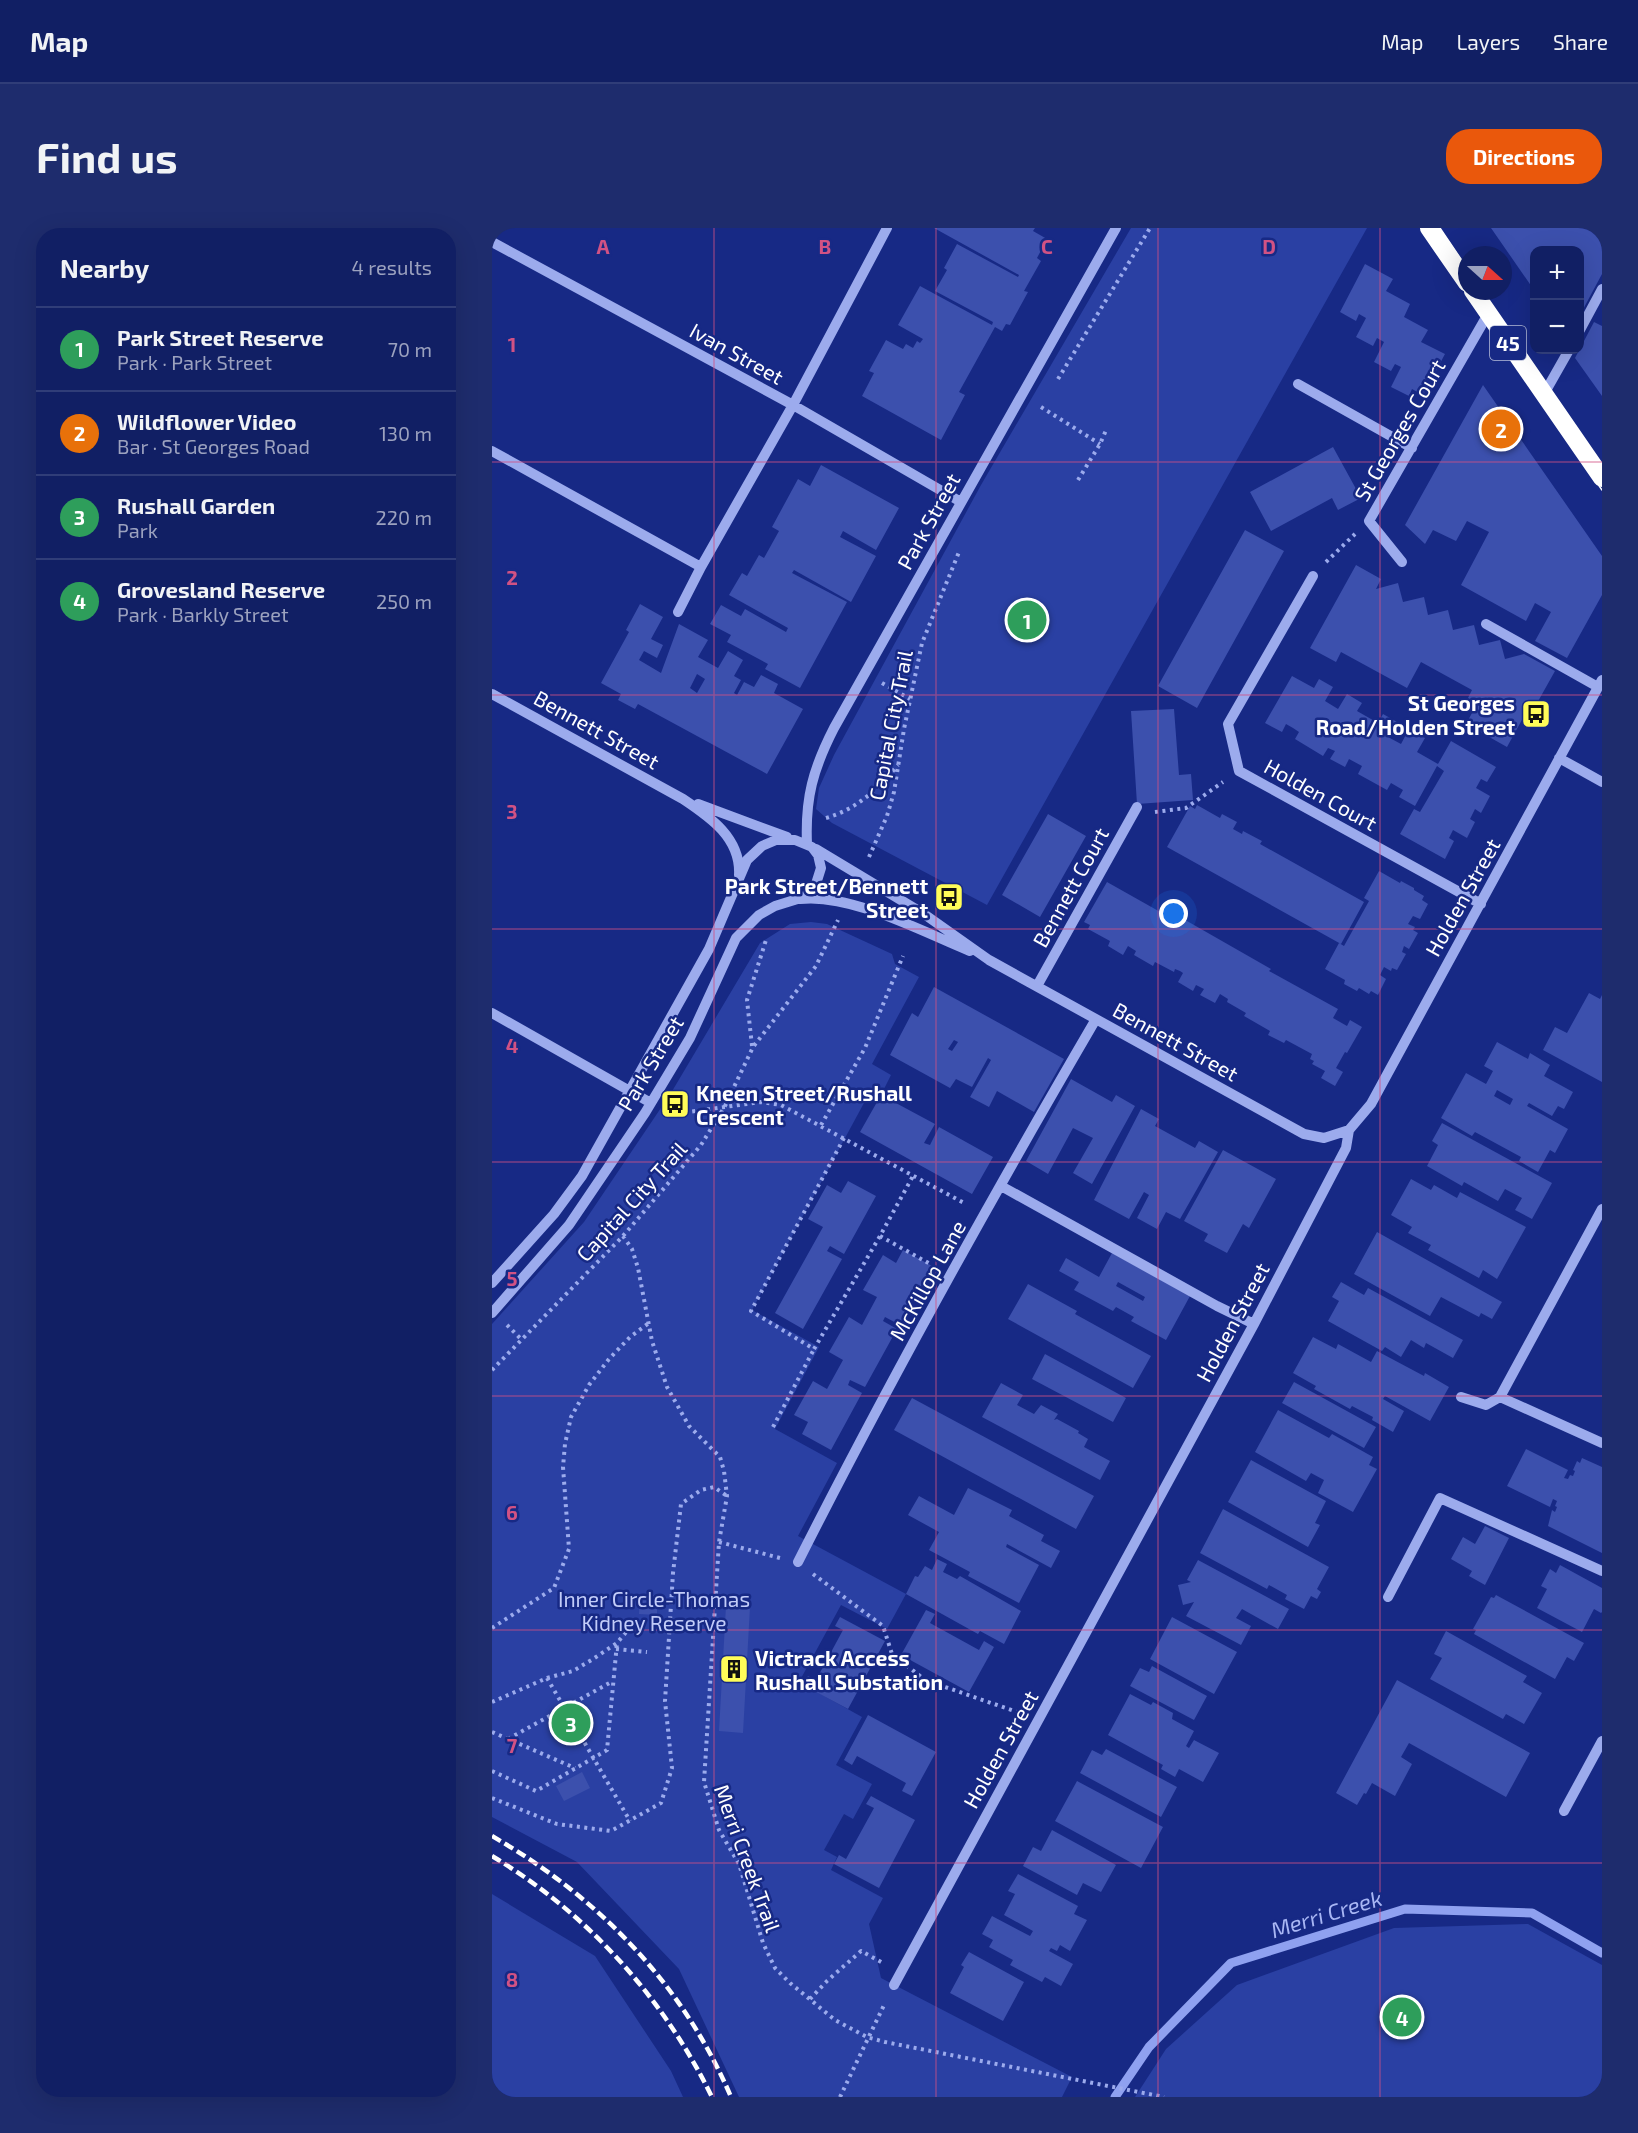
<!DOCTYPE html>
<meta charset="utf-8">
<style>
:root{--surface:#111f64;--page:#1e2c6d;--text:#f1f3f6;--muted:#9ca2bf;--line:#303d78;--accent:#ea580c}
body{margin:0;font-family:"Exo 2",sans-serif;background:var(--page);color:var(--text)}
.controls{position:absolute;right:18px;top:18px;display:grid;overflow:hidden;border-radius:12px;box-shadow:0 6px 24px #0002}
.controls button{width:54px;height:54px;display:grid;place-items:center;padding:0;border:0;border-bottom:2px solid var(--line);background:var(--surface);color:var(--text);font:30px sans-serif}
.compass{position:absolute;left:966px;top:18px;width:54px;height:54px;border-radius:50%;background:var(--surface);box-shadow:0 6px 24px #0002;rotate:111deg}
.you{position:absolute;left:682px;top:686px;width:21px;height:21px;margin:-15px;border:4px solid #fff;border-radius:50%;background:#1a73e8;box-shadow:0 0 0 9px #1a73e833}
.badge{display:grid;place-items:center;width:39px;height:39px;border-radius:50%;background:var(--accent);color:#fff;font-size:20px;font-weight:700}
.pin{position:absolute;translate:-50% -50%;border:3px solid #fff;box-shadow:0 2px 6px #0006}
.list{margin:0;padding:0;list-style:none}
h2{display:flex;justify-content:space-between;align-items:center;height:78px;margin:0;padding:0 24px;font-size:26px}
h2 small{font-size:20px;font-weight:400;color:var(--muted)}
.list li{display:grid;grid-template-columns:39px 1fr auto;gap:18px;align-items:center;box-sizing:border-box;height:84px;padding:0 24px;border-top:2px solid var(--line)}
.list b{display:block;font-size:22px;white-space:nowrap}
.list p{margin:0;font-size:20px;white-space:nowrap;color:var(--muted)}
.list em{font-size:20px;font-style:normal;color:var(--muted)}
.map{position:relative;flex:none;width:1110px;height:1869px;overflow:hidden;border-radius:24px}
header{display:flex;align-items:center;gap:36px;box-sizing:border-box;height:84px;padding:0 30px;background:var(--surface);border-bottom:2px solid var(--line)}
header strong{font-size:28px}
nav{display:flex;gap:33px;margin-inline-start:auto;font-size:21px}
.intro{display:flex;align-items:center;justify-content:space-between;box-sizing:border-box;height:144px;padding:0 36px}
h1{margin:0;font-size:42px}
.button{padding:15px 27px;border-radius:24px;background:var(--accent);color:#fff;font-size:21px;font-weight:700}
main{display:flex;gap:36px;padding:0 36px}
aside{flex:1;background:var(--surface);border-radius:24px;box-shadow:0 6px 24px #0002}
.map>svg:first-child{display:block}
.green{fill:#2a40a3}
.lines{fill:none;stroke-linecap:round;stroke-linejoin:round}
.stream{stroke:#8fa1f0;stroke-width:9}
.building{fill:#3c50ad;fill-rule:evenodd}
.path{stroke:#9cabed;stroke-width:4;stroke-dasharray:3 4.5;stroke-linecap:butt}
.minor{stroke:#9cabed;stroke-width:10}
.highway{stroke:#fff;stroke-width:18}
.tram{stroke:#fff;stroke-width:1.5}
.rail{stroke:#fff;stroke-width:4.5;stroke-dasharray:10 4.5;stroke-linecap:butt}
.grid{fill:none;stroke:#d15284;stroke-width:1.5;stroke-opacity:0.55}
.labels{text-anchor:middle;dominant-baseline:central;stroke-width:5;stroke-linejoin:round;paint-order:stroke}
.shield{fill:#172985;stroke:#b9bfda;stroke-width:1.5}
.shield-label{font-size:20px;font-weight:bold;fill:#fff}
.street-label{font-size:21px;fill:#fff;stroke:#172985}
.poi-label{font-size:21px;font-weight:bold;fill:#fff;stroke:#172985;text-anchor:end}
.park-label{font-size:21px;fill:#c2ccf9;stroke:#172985}
.water-label{font-size:22px;font-style:italic;fill:#a8b6f4;stroke:#172985}
.grid-label{font-size:20px;text-anchor:middle;font-weight:bold;fill:#d15284;stroke:#172985;stroke-width:5;stroke-linejoin:round;paint-order:stroke}
</style>
<header>
<strong>Map</strong>
<nav><a>Map</a><a>Layers</a><a>Share</a></nav>
</header>
<div class="intro"><h1>Find us</h1><a class="button">Directions</a></div>
<main>
<aside>
<h2>Nearby<small>4 results</small></h2>
<ul class="list">
<li><span class="badge" style="background:#2e9e5b">1</span><div><b>Park Street Reserve</b><p>Park · Park Street</p></div><em>70 m</em></li>
<li><span class="badge" style="background:#e8710a">2</span><div><b>Wildflower Video</b><p>Bar · St Georges Road</p></div><em>130 m</em></li>
<li><span class="badge" style="background:#2e9e5b">3</span><div><b>Rushall Garden</b><p>Park</p></div><em>220 m</em></li>
<li><span class="badge" style="background:#2e9e5b">4</span><div><b>Grovesland Reserve</b><p>Park · Barkly Street</p></div><em>250 m</em></li>
</ul>
</aside>
<div class="map">
<svg width="1110" height="1869" viewBox="0 0 1110 1869">
<rect width="100%" height="100%" fill="#172985"/>
<path class="green" d="M639,0H875L495,677L340,595L324,581L327,560L342,527L489,257Z
M319,694L335,696L400,726L403,736L427,749L380,836L399,847L389,867L379,862L260,1082L327,1119L283,1201L345,1235L306,1308L414,1366L395,1401L349,1377L307,1454L370,1489L344,1537L380,1556L361,1591L352,1586L332,1622L345,1629L339,1642L391,1670L377,1696L389,1750L580,1849L570,1869H247L187,1741L85,1634L0,1589V1096L92,994L179,865L268,715L298,696Z
M0,1666L103,1728L179,1843L191,1869H0Z
M1036,1696L1110,1737V1869H643L674,1821L745,1757L902,1700Z"/>
<g class="lines">
<path class="stream" d="M623,1869L657,1819L739,1735L913,1681L1040,1685L1110,1725"/>
</g>
<path class="building" d="M442,0H543L541,3L555,11L545,30L549,33L532,63L536,64L518,97L514,96L510,103L503,99L467,164L473,167L449,212L370,168L382,145L377,143L394,112L411,121L414,116L421,120L425,113L428,115L431,111L406,97L428,58L500,97L501,94L443,63L455,42L452,40L465,16L526,49L527,47Z
M999,0H1110V46L1088,87V22H1042V62Z
M873,36L901,51L894,63L918,76L912,89L936,102L929,114L953,126L931,167L920,161L917,168L899,159L909,139L903,136L899,143L882,134L892,114L885,110L881,118L864,109L874,90L867,86L864,93L848,84Z
M1102,94L1110,98V168L1083,130Z
M991,157L1110,328V367L1075,430L1043,413L1059,384L1043,375L1034,393L969,357L997,304L975,293L964,313L941,302L933,316L913,297Z
M841,219L869,270L846,282L840,270L779,303L758,264Z
M329,237L407,280L384,322L351,303L348,309L384,328L359,374L302,342L300,345L355,374L308,460L273,441L276,436L235,414L239,407L218,396L229,377L249,388L253,381L294,404L296,400L237,367L250,345L255,348L267,327L272,330L287,303L280,299L306,251L318,258Z
M753,302L792,323L705,480L666,458Z
M864,337L889,351L884,361L906,355L911,374L932,369L936,387L956,382L961,402L982,397L987,417L1008,412L1013,431L1032,426L1063,443L1035,493L1031,490L1015,519L974,496L980,485L971,480L980,462L929,434L915,460L849,424L844,434L818,420Z
M148,376L171,389L159,411L171,417L165,430L152,423L147,432L169,445L187,396L216,412L206,429L226,440L236,423L251,432L242,448L249,452L242,465L245,467L252,454L262,459L269,447L286,456L282,465L311,481L275,546L146,476L143,481L126,472L129,466L109,455L137,404L134,402ZM205,446L213,451L205,465L198,460Z
M800,448L822,460L827,451L841,459L833,473L846,481L855,466L870,475L865,483L886,495L891,486L905,494L896,509L909,516L917,501L933,510L925,524L946,536L959,513L1004,539L995,554L989,551L984,560L998,568L989,585L983,581L978,591L983,594L975,610L961,602L957,610L962,613L953,631L908,606L922,581L928,584L952,543L945,538L923,578L907,569L911,562L899,555L895,562L866,546L870,538L857,531L853,539L838,531L843,523L836,520L831,528L803,511L807,504L801,500L794,496L790,504L773,495Z
M682,481L687,547L699,546L701,572L645,576L639,483Z
M705,577L728,590L730,586L745,594L741,601L750,606L751,603L770,613L768,616L872,674L849,716L675,619L698,578L703,581Z
M556,586L594,608L548,689L510,667Z
M887,643L908,655L909,653L922,660V662L932,668L930,672L936,676L928,691L921,688L916,696L923,699L921,702L926,705L917,721L912,718L910,724L914,726L905,742L900,740L899,743L892,739L888,747L894,751L886,767L879,763L877,766L867,760L865,763L852,756L853,752L833,741L847,715L852,718L877,673L872,670Z
M615,654L686,694L688,689L779,741L777,743L846,781L841,790L855,798L858,792L870,799L855,825L853,824L844,840L851,844L843,858L829,850L833,843L820,836L822,833L818,831L820,826L794,812L792,815L776,807L778,803L752,788L754,785L735,774L736,771L728,766L723,775L708,767L712,761L704,757L701,763L686,754L691,745L688,743L683,741L682,744L663,734L661,738L642,727L644,723L636,718L631,727L616,718L618,713L596,701L598,697L592,694Z
M442,759L572,831L542,884L505,863L497,879L478,869L499,832L496,830L480,859L464,851L458,860L398,827L420,785L426,789ZM462,812L466,814L460,823L456,821Z
M1097,765L1108,771L1110,767V854L1051,822L1063,799L1075,805Z
M1005,814L1036,831L1038,825L1058,837L1052,848L1081,864L1072,881L1066,878L1060,888L1037,875L1035,878L1076,901L1063,925L1058,922L1046,944L1027,933L1029,929L983,904L980,908L949,890L974,845L994,856L1001,843L992,838ZM1005,862L1021,871L1018,877L1002,868Z
M579,851L620,874L624,867L643,878L600,956L581,945L601,910L581,900L556,946L534,933Z
M389,867L443,896L432,915L438,917L447,899L501,929L480,966L368,904Z
M649,881L667,891L663,898L703,920L707,913L726,924L688,991L674,984L665,1001L645,990L657,967L652,964L637,991L602,972Z
M950,895L1060,955L1040,991L1023,982L1030,970L1013,961L1006,973L972,954L970,958L935,938L946,917L940,913Z
M731,922L784,951L757,1000L751,996L735,1025L712,1013L716,1006L692,993Z
M919,951L939,962L942,957L965,970L968,964L1034,999L1005,1051L991,1042L987,1050L936,1022L939,1017L916,1005L920,999L899,987Z
M356,953L384,968L352,1026L338,1018L335,1023L350,1031L311,1101L283,1085L331,999L316,991L335,957L349,965Z
M885,1004L1010,1074L1000,1091L989,1085L987,1089L949,1069L938,1088L862,1046Z
M411,1022L440,1038L408,1097L393,1089L391,1093L405,1101L373,1159L358,1152L356,1157L370,1165L339,1222L310,1206L316,1194L302,1187L321,1153L335,1161L351,1132L337,1124L357,1089L370,1097L385,1069L371,1062L391,1027L404,1035Z
M620,1025L698,1068L674,1112L639,1093L642,1089L624,1079L621,1083L582,1062L587,1054L567,1043L574,1030L607,1049ZM626,1054L653,1069L651,1073L624,1058Z
M849,1054L872,1067L876,1060L971,1112L961,1130L934,1115L932,1120L919,1112L909,1129L893,1119L890,1123L836,1093L847,1073L840,1069Z
M536,1056L585,1083L583,1086L659,1128L641,1160L516,1091Z
M821,1109L844,1121L846,1116L879,1134L885,1123L932,1148L933,1145L957,1159L938,1193L893,1168L891,1171L912,1183L901,1204L880,1192L881,1189L860,1178L858,1181L822,1161L824,1158L801,1145Z
M553,1126L634,1170L621,1194L540,1151Z
M802,1154L884,1199L872,1220L790,1175Z
M509,1155L531,1167L525,1177L542,1186L549,1177L566,1186L562,1192L565,1191L587,1203L586,1205L596,1211L592,1219L618,1233L608,1252L490,1189Z
M420,1170L602,1268L584,1301L402,1202Z
M786,1182L837,1210L840,1206L881,1229L877,1237L885,1241L861,1284L826,1265L832,1252L819,1245L814,1253L763,1224Z
M1034,1221L1076,1242L1072,1250L1076,1251L1078,1247L1081,1248L1083,1243L1081,1242L1085,1233L1088,1235L1090,1230L1110,1239V1325L1056,1298L1060,1282L1063,1284L1065,1279L1063,1278L1065,1273L1061,1271L1058,1279L1015,1258Z
M759,1232L834,1273L823,1295L828,1297L816,1319L736,1274Z
M476,1260L520,1282L517,1288L552,1307L549,1313L568,1323L559,1340L515,1316L514,1319L547,1337L527,1375L476,1348L478,1344L437,1322L447,1304L416,1287L427,1268L462,1287Z
M731,1281L837,1339L825,1361L829,1364L825,1371L819,1368L812,1381L793,1371L795,1367L777,1357L775,1361L708,1325Z
M993,1298L1017,1310L993,1357L977,1348L980,1343L959,1331L971,1309L983,1316Z
M445,1331L455,1336L451,1344L465,1351L468,1348L529,1383L512,1416L488,1403L486,1406L414,1366L423,1348L426,1349L433,1338L440,1342Z
M706,1332L797,1381L786,1401L750,1381L744,1390L759,1398L749,1417L694,1388L702,1374L691,1377L686,1357L699,1354L695,1352Z
M1068,1337L1110,1360V1384L1109,1385L1102,1381L1090,1404L1045,1380L1055,1361L1049,1358L1058,1341L1064,1345Z
M148,1367H165V1387L147,1386Z
M1004,1367L1092,1415L1082,1433L1075,1429L1063,1451L982,1406L984,1402L981,1401L999,1369L1002,1370Z
M234,1378L258,1379L251,1505L227,1503Z
M434,1382L443,1386L438,1395L487,1422L492,1413L502,1419L477,1464L409,1427Z
M348,1389L393,1413L356,1481L311,1457L316,1448L324,1452L351,1402L343,1398Z
M680,1389L745,1424L722,1466L658,1431Z
M954,1403L1035,1448L1031,1454L1050,1465L1032,1496L1014,1486L1011,1491L938,1451L950,1430L942,1426Z
M660,1438L715,1468L702,1492L638,1458L648,1440L657,1444Z
M905,1452L1038,1525L1014,1569L917,1515L909,1529L920,1536L903,1568L880,1555L874,1566L872,1565L865,1577L844,1565Z
M638,1466L659,1477L661,1474L681,1485L680,1491L702,1503L694,1518L697,1520L702,1512L727,1525L711,1554L687,1541L683,1549L669,1541L671,1537L616,1507Z
M376,1487L444,1524L420,1568L410,1563L414,1555L365,1528L360,1537L352,1532Z
M614,1521L685,1559L669,1589L588,1545L600,1522L610,1527Z
M90,1544L98,1560L72,1573L64,1558Z
M585,1553L671,1599L649,1640L563,1593Z
M379,1568L423,1592L387,1660L342,1636L347,1627L354,1631L382,1580L374,1576Z
M560,1602L624,1637L609,1664L591,1655L585,1667L531,1638L541,1619L549,1623Z
M526,1646L586,1678L582,1686L595,1692L578,1723L568,1717L565,1723L559,1720L557,1723L581,1736L569,1758L553,1749L550,1754L518,1737L521,1732L497,1719L501,1712L490,1706L500,1688L538,1708L541,1703L512,1687L523,1666L516,1663Z
M477,1724L532,1754L511,1793L458,1765L472,1739L469,1737Z"/>
<g class="lines">
<path class="path" d="M566,151L658,0
M549,179L608,216
M586,252L608,216L615,200
M834,334L863,306
M390,455L418,471
M663,584L694,580L731,554
M334,590C365,581 386,561 406,537
M377,629L395,588L402,564L412,501L430,415L467,324
M260,818L255,772L274,712
M179,880L189,885L269,874L289,877L474,976
M329,897L373,820L411,728
M352,910L259,1083L322,1121L388,1008L421,948
M131,1008L140,1021L146,1040L160,1113L175,1159L197,1198L228,1229L232,1243L235,1268L227,1314L212,1554L227,1602L247,1636L271,1715L283,1740L298,1755L343,1792L375,1809L393,1814L672,1869
M388,1008L440,1037
M15,1097L29,1111
M0,1142L131,1008L209,917L233,878L261,819L324,738L346,692
M281,1199L322,1121
M227,1314L288,1330
M321,1346L391,1398L400,1426L433,1452L528,1485
M0,1400L62,1360L77,1321L71,1239L73,1216L79,1189L97,1157L117,1131L138,1109L157,1095
M124,1421L155,1424
M55,1450L138,1593
M0,1474L55,1450L81,1443L101,1431L125,1415L140,1397L141,1388
M0,1504L83,1540
M16,1511L121,1453
M0,1543L44,1563L115,1522L125,1415
M0,1570L65,1596L119,1603L169,1575L180,1540L173,1473L181,1345L189,1276L209,1262L222,1259L235,1268
M318,1771L335,1753L369,1723L391,1735
M348,1869L393,1775"/>
<path class="minor" d="M0,14L301,177L469,274
M1088,102L1110,61
M806,156L920,220
M1052,166L1077,122
M0,223L209,339
M910,334L877,293L996,86
M821,348L736,496L747,543L989,676
M186,384L209,339L301,177L395,0
M994,396L1106,459
M0,466L191,571C218,589 249,610 247,647
M1067,530L1110,554
M206,576L295,609
M315,616C313,570 321,541 342,500L624,0
M324,621L432,686L497,732L812,906L832,910L857,902
M308,671C359,665 431,704 478,723
M545,758L645,579
M0,785L159,875
M509,958L725,1078L762,1096
M1110,981L1008,1169L1110,1215
M0,1055L62,986L90,948L217,721L255,632L270,618L284,612H303L320,619L326,627L329,640L323,659L312,669L283,678L267,687L244,710L198,810L153,885L77,997L0,1085
M969,1169L994,1177L1008,1169
M306,1334C399,1150 500,969 604,791
M896,1369L948,1270L1110,1343
M1072,1583L1110,1513
M402,1757L762,1096L854,920L857,902L879,876L1110,452"/>
<path class="highway" d="M937,0L975,55
M981,63L1110,250"/>
<path class="tram" d="M929,0L1110,262
M948,0L975,40
M990,63L1110,238"/>
<path class="rail" d="M0,1608C106,1669 191,1756 239,1869
M0,1628C95,1685 171,1769 220,1869"/>
</g>
<path class="grid" d="M222,0V1869M444,0V1869M666,0V1869M888,0V1869M0,234H1110M0,467H1110M0,701H1110M0,934H1110M0,1168H1110M0,1402H1110M0,1635H1110"/>
<defs>
<g id="bus-square" transform="scale(1.5)"><rect x="-9" y="-9" width="18" height="18" rx="4" fill="#fffc58" stroke="#172985"/><path d="M-5-6H5V4H4V6H2V4H-2V6H-4V4H-5ZM-3.5-4V0h7V-4ZM-3.5 1.2v1.5H-2V1.2ZM2 1.2v1.5H3.5V1.2Z" fill="#111"/></g>
<g id="building-square" transform="scale(1.5)"><rect x="-9" y="-9" width="18" height="18" rx="4" fill="#fffc58" stroke="#172985"/><path d="M-4-6H4V6H1V3H-1V6H-4ZM-2.5-4.3h1.7v1.8h-1.7ZM.8-4.3h1.7v1.8H.8ZM-2.5-1h1.7V.8h-1.7ZM.8-1h1.7V.8H.8Z" fill="#111"/></g>
</defs>
<g fill-rule="evenodd">
<use href="#bus-square" x="1044" y="486"/>
<use href="#bus-square" x="457" y="669"/>
<use href="#bus-square" x="183" y="876"/>
<use href="#building-square" x="242" y="1441"/>
</g>
<g class="labels">
<rect class="shield" x="998" y="98" width="36" height="34" rx="4.5"/>
<g class="shield-label">
<text x="1016" y="115">45</text>
</g>
<g class="street-label">
<text transform="translate(245 125) rotate(29)">Ivan Street</text>
<text transform="translate(907 202) rotate(-60)">St Georges Court</text>
<text transform="translate(436 293) rotate(-61)">Park Street</text>
<text transform="translate(398 497) rotate(-79)">Capital City Trail</text>
<text transform="translate(105 501) rotate(29)">Bennett Street</text>
<text transform="translate(829 566) rotate(29)">Holden Court</text>
<text transform="translate(578 659) rotate(-61)">Bennett Court</text>
<text transform="translate(970 669) rotate(-61)">Holden Street</text>
<text transform="translate(684 813) rotate(29)">Bennett Street</text>
<text transform="translate(158 835) rotate(-59)">Park Street</text>
<text transform="translate(139 973) rotate(-48)">Capital City Trail</text>
<text transform="translate(435 1052) rotate(-61)">McKillop Lane</text>
<text transform="translate(740 1094) rotate(-62)">Holden Street</text>
<text transform="translate(508 1521) rotate(-61)">Holden Street</text>
<text transform="translate(256 1630) rotate(70)">Merri Creek Trail</text>
</g>
<g class="poi-label">
<text x="1023" y="474">St Georges<tspan x="1023" dy="24">Road/Holden Street</tspan></text>
<text x="436" y="657">Park Street/Bennett<tspan x="436" dy="24">Street</tspan></text>
<text x="204" y="864" text-anchor="start">Kneen Street/Rushall<tspan x="204" dy="24">Crescent</tspan></text>
<text x="263" y="1429" text-anchor="start">Victrack Access<tspan x="263" dy="24">Rushall Substation</tspan></text>
</g>
<g class="park-label">
<text x="162" y="1370">Inner Circle-Thomas<tspan x="162" dy="24">Kidney Reserve</tspan></text>
</g>
<g class="water-label">
<text transform="translate(834 1685) rotate(-17)">Merri Creek</text>
</g>
</g>
<g class="grid-label">
<text x="111" y="26">A</text>
<text x="333" y="26">B</text>
<text x="555" y="26">C</text>
<text x="777" y="26">D</text>
<text x="20" y="124">1</text>
<text x="20" y="357">2</text>
<text x="20" y="591">3</text>
<text x="20" y="825">4</text>
<text x="20" y="1058">5</text>
<text x="20" y="1292">6</text>
<text x="20" y="1525">7</text>
<text x="20" y="1759">8</text>
</g>
</svg>
<div class="controls">
<button>+</button>
<button>−</button>
</div>
<svg class="compass" viewBox="-18 -18 36 36"><path d="M0-13l5 13h-10z" fill="#e53935"/><path d="M0 13l5-13h-10z" fill="#9ca2bf"/></svg>
<div class="you"></div>
<div class="pin badge" style="left:535px;top:392px;background:#2e9e5b">1</div>
<div class="pin badge" style="left:1009px;top:201px;background:#e8710a">2</div>
<div class="pin badge" style="left:79px;top:1495px;background:#2e9e5b">3</div>
<div class="pin badge" style="left:910px;top:1789px;background:#2e9e5b">4</div>
</div>
</main>
